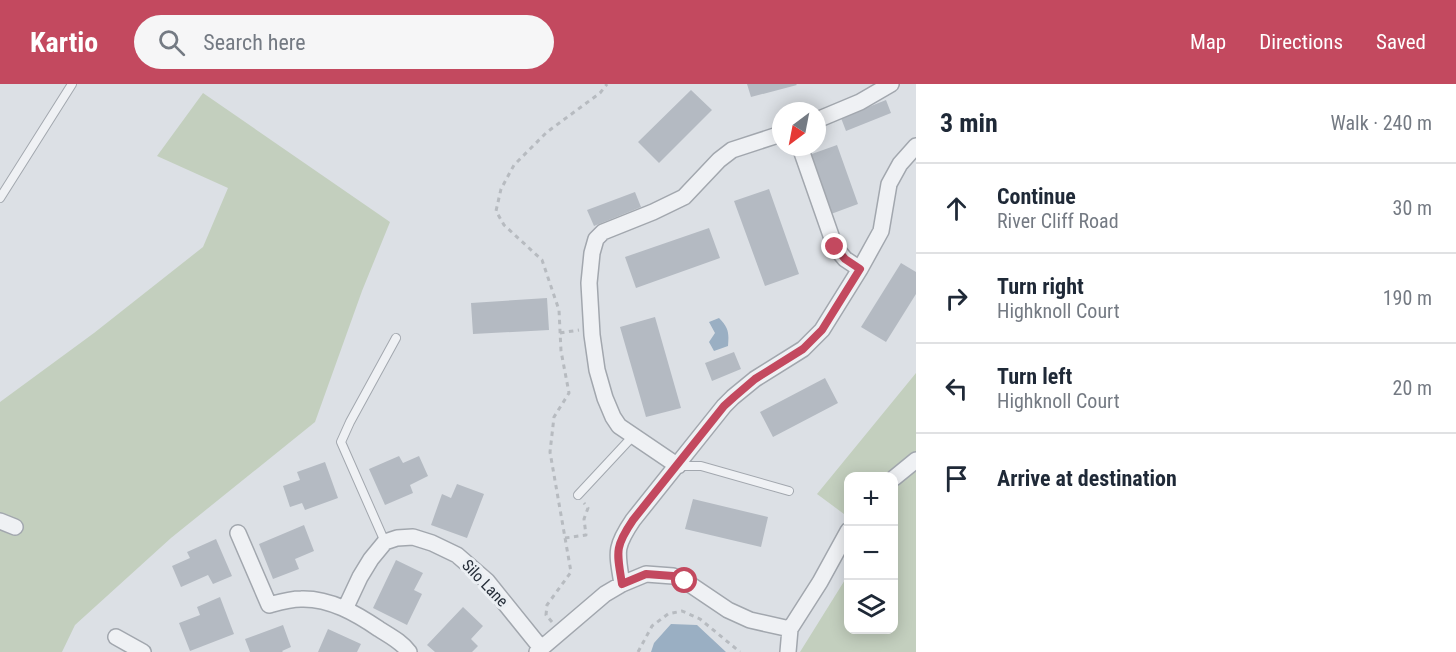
<!DOCTYPE html>
<meta charset="utf-8">
<style>
:root{--surface:#fff;--page:#f6f6f7;--text:#1f2937;--muted:#747a83;--line:#e0e1e3;--accent:#c3495f}
body{margin:0;font-family:"Roboto Condensed",sans-serif;background:var(--page);color:var(--text)}
.controls{position:absolute;right:18px;bottom:18px;display:grid;overflow:hidden;border-radius:12px;box-shadow:0 3px 15px #0003}
.controls button{width:54px;height:54px;display:grid;place-items:center;padding:0;border:0;border-bottom:2px solid var(--line);background:var(--surface);color:var(--text);font:30px sans-serif}
.compass{position:absolute;left:772px;top:18px;width:54px;height:54px;border-radius:50%;background:var(--surface);box-shadow:0 3px 15px #0003;rotate:212deg}
.stop{position:absolute;width:18px;height:18px;margin:-14px;border:4px solid #c3495f;border-radius:50%;background:#fff}
.stop.end{background:#c3495f;border-color:#fff;box-shadow:0 2px 6px #0008}
.list{margin:0;padding:0;list-style:none}
h2{display:flex;justify-content:space-between;align-items:center;height:78px;margin:0;padding:0 24px;font-size:26px}
h2 small{font-size:20px;font-weight:400;color:var(--muted)}
.list li{display:grid;grid-template-columns:39px 1fr auto;gap:18px;align-items:center;box-sizing:border-box;height:90px;padding:0 24px;border-top:2px solid var(--line)}
.list b{display:block;font-size:22px;white-space:nowrap}
.list p{margin:0;font-size:20px;white-space:nowrap;color:var(--muted)}
.list em{font-size:20px;font-style:normal;color:var(--muted)}
.icon{flex:none;width:33px;height:33px;fill:none;stroke:currentColor;stroke-width:2;stroke-linecap:round;stroke-linejoin:round}
.map{position:relative;flex:none;width:916px;height:568px;overflow:hidden}
header{display:flex;align-items:center;gap:36px;box-sizing:border-box;height:84px;padding:0 30px;background:var(--accent);color:#fff}
header strong{font-size:28px}
nav{display:flex;gap:33px;margin-inline-start:auto;font-size:21px}
.search{width:420px;height:54px;background:var(--page);display:flex;align-items:center;gap:15px;box-sizing:border-box;padding:0 21px;border-radius:33px;color:var(--muted);font-size:22px}
main{display:flex}
aside{flex:1;background:var(--surface)}
.map>svg:first-child{display:block}
.green{fill:#c3cfbe}
.water{fill:#9aafc3}
.building{fill:#b4bac2}
.lines{fill:none;stroke-linecap:round;stroke-linejoin:round}
.service-casing{stroke:#a2a7ae;stroke-width:10}
.minor-casing{stroke:#a2a7ae;stroke-width:18}
.path{stroke:#b7bbc0;stroke-width:3;stroke-dasharray:4.5 4.5;stroke-linecap:butt}
.service{stroke:#eff1f4;stroke-width:8}
.minor{stroke:#eff1f4;stroke-width:15}
.route{stroke:#c3495f;stroke-width:8}
.labels{text-anchor:middle;dominant-baseline:central;stroke-width:6;stroke-linejoin:round;paint-order:stroke}
.street-label{font-size:16px;fill:#272f3a;stroke:#ebeff3}
</style>
<header>
<strong>Kartio</strong>
<div class="search"><svg class="icon" aria-label="search" viewBox="0 0 24 24"><circle cx="10" cy="10" r="6"/><path d="M15 15l6 6"/></svg>Search here</div>
<nav><a>Map</a><a>Directions</a><a>Saved</a></nav>
</header>
<main>
<div class="map">
<svg width="916" height="568" viewBox="0 0 916 568">
<rect width="100%" height="100%" fill="#dce0e5"/>
<path class="green" d="M203,9L390,138L362,207L315,338L171,454L75,541L62,568H0V318L94,249L203,163L228,104L157,72Z
M916,289V568H800L848,491V546H894V392H848V433L817,410Z"/>
<path class="water" d="M719,234C729,244 729,249 728,262L714,267L709,258L715,249L709,238Z
M671,540L697,541L726,568H651L654,559Z"/>
<path class="building" d="M747,0H796L797,1L751,13Z
M691,6L712,26L659,79L638,58Z
M886,16L891,29L846,47L841,34Z
M837,61L858,120L831,130L809,71Z
M769,105L799,190L765,202L734,117Z
M635,108L641,123L594,142L587,126Z
M709,144L720,174L636,204L625,173Z
M901,179L916,188V210L886,258L861,243Z
M547,214L549,246L473,250L471,219Z
M655,233L681,324L646,333L620,243Z
M734,268L741,285L712,297L705,279Z
M825,294L838,319L773,353L760,328Z
M399,372L403,379L419,372L428,392L410,401L413,409L385,421L369,385Z
M325,378L338,414L305,426L302,419L290,423L283,402L300,396L297,388Z
M457,400L484,410L467,454L431,441L442,410L451,414Z
M693,415L768,433L761,463L685,445Z
M304,441L314,467L295,475L299,485L273,495L259,460Z
M216,455L232,492L213,500L208,491L181,503L172,482L190,474L187,468Z
M396,476L423,489L414,506L422,510L407,541L373,524Z
M220,513L234,550L190,567L179,539L200,531L197,523Z
M463,523L483,542L471,555L478,562L472,568H435L427,561Z
M283,541L291,563L282,567L283,568H250L245,555Z
M328,545L361,560L357,568H318Z"/>
<g class="lines">
<g class="service-casing">
<path id="service" d="M0,114L72,0
M678,382H701L789,407
M578,411L633,352
M385,458L341,358L350,338L396,254"/>
</g>
<g class="minor-casing">
<path id="minor" d="M817,36L860,18L891,0
M800,63L835,163L845,175L860,185
M678,382L619,342L613,333L605,314L597,286L592,251L589,199L592,169L596,155L603,148L653,128L684,113L719,76L732,66L781,50
M894,394L916,376
M0,437L15,443
M238,449L269,521C280,518 290,515 301,515C330,514 357,530 379,545C390,552 402,558 409,568
M622,500C617,468 614,464 633,436L724,322L733,313L755,295L803,265L822,246L860,185L881,147L889,100L900,80L916,62
M345,525L360,493L371,475L385,458L397,454L413,453L432,459L457,471L487,497L541,564
M116,553L143,568
M537,568L605,510L622,500L646,490L673,492L685,497L728,526L750,536L790,545
M788,568L790,545L820,498L848,447"/>
</g>
<path class="path" d="M560,249L579,246
M565,454L586,451L584,435L588,424L584,419
M552,538L546,531L547,521L571,488L550,368L554,333L569,309L561,267L559,226L542,176L504,141L496,127L501,105L514,81L547,48L600,9L607,0
M638,568L652,542L668,530L682,527L700,535L740,568"/>
<use href="#service" class="service"/>
<use href="#minor" class="minor"/>
</g>
<g class="lines">
<path class="route" d="M685,497L673,492L646,490L622,500C617,468 614,464 633,436L724,322L734,313L755,295L803,265L822,246L860,185L845,175L835,163"/>
</g>
<g class="labels">
<g class="street-label">
<text transform="translate(485 499) rotate(46)">Silo Lane</text>
</g>
</g>
</svg>
<div class="controls">
<button>+</button>
<button>−</button>
<button><svg class="icon" aria-label="layers" viewBox="0 0 24 24"><path d="M12 4l9 5-9 5-9-5zM3 14l9 5 9-5"/></svg></button>
</div>
<svg class="compass" viewBox="-18 -18 36 36"><path d="M0-13l5 13h-10z" fill="#e53935"/><path d="M0 13l5-13h-10z" fill="#747a83"/></svg>
<div class="stop" style="left:685px;top:497px"></div>
<div class="stop end" style="left:835px;top:163px"></div>
</div>
<aside>
<h2>3 min<small>Walk · 240 m</small></h2>
<ul class="list">
<li><svg class="icon" aria-label="ahead" viewBox="0 0 24 24"><path d="M12 20V5M6 11l6-6 6 6"/></svg><div><b>Continue</b><p>River Cliff Road</p></div><em>30 m</em></li>
<li><svg class="icon" aria-label="right" viewBox="0 0 24 24"><path d="M7 20v-9h11M14 6l5 5-5 5"/></svg><div><b>Turn right</b><p>Highknoll Court</p></div><em>190 m</em></li>
<li><svg class="icon" aria-label="left" viewBox="0 0 24 24"><path d="M17 20v-9H6M10 6l-5 5 5 5"/></svg><div><b>Turn left</b><p>Highknoll Court</p></div><em>20 m</em></li>
<li><svg class="icon" aria-label="arrive" viewBox="0 0 24 24"><path d="M6 21V4h12l-3 4 3 4H6"/></svg><div><b>Arrive at destination</b></div></li>
</ul>
</aside>
</main>
